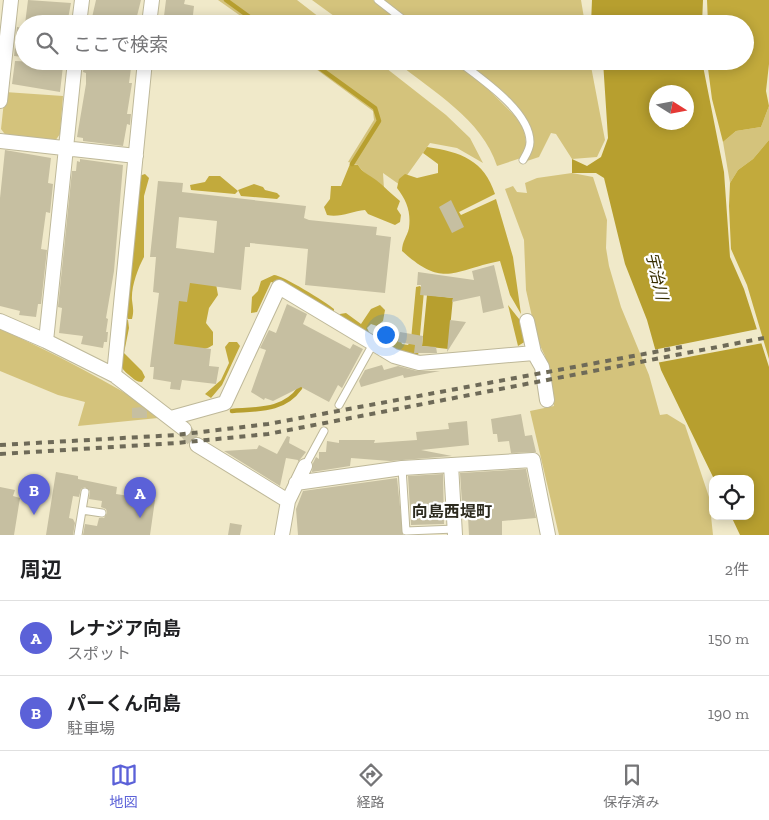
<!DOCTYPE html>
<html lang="ja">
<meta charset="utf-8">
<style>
:root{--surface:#fff;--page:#f2f2f2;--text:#202124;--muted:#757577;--line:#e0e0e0;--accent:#5b61d8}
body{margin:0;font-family:"Zilla Slab","Noto Sans JP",serif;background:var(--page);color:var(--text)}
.controls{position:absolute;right:15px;bottom:15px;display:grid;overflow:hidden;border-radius:10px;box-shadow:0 2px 12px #0003}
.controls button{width:45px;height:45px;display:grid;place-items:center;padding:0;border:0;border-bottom:1px solid var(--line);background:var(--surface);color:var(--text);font:25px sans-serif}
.compass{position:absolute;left:649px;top:85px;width:45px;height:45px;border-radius:50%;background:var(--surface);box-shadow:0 2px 12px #0003;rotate:101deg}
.you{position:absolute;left:385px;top:334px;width:18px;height:18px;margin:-12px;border:4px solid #fff;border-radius:50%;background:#1a73e8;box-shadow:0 0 0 8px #1a73e833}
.badge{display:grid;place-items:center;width:32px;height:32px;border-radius:50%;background:var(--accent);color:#fff;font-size:16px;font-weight:700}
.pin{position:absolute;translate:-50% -41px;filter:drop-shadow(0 1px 2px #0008)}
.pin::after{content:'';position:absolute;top:26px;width:18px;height:15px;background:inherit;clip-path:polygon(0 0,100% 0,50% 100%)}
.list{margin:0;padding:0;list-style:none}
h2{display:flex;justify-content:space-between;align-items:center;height:65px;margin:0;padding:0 20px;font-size:21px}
h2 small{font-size:16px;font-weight:400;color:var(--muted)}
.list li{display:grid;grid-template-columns:32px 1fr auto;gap:15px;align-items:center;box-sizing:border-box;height:75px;padding:0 20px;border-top:1px solid var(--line)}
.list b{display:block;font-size:19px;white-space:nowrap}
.list p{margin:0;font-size:16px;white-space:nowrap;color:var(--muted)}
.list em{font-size:16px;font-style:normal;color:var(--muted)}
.icon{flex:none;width:28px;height:28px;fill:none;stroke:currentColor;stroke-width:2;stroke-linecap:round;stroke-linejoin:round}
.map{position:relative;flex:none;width:769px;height:535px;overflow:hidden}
.search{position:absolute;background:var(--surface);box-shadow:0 2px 12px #0003;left:15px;right:15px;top:15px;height:55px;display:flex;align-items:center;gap:12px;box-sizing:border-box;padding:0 18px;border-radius:28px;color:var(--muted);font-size:19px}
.sheet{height:215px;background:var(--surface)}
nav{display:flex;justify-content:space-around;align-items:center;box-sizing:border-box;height:70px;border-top:1px solid var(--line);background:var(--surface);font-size:14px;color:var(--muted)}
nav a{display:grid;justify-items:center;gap:2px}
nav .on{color:var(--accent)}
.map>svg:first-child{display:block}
.green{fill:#d4c37c}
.forest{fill:#c2aa3c}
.water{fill:#b79f2f;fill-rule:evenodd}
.pier{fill:#f0e9c9}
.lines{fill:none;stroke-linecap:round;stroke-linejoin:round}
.stream{stroke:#b79f2f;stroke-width:4.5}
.building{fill:#c6bfa1;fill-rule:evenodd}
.street-tunnel{stroke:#c9c3a7;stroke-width:14;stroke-dasharray:14 7;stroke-linecap:butt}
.lane-casing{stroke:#beb899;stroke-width:9}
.street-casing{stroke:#beb899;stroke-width:16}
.lane{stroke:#fff;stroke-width:7}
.street{stroke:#fff;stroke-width:14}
.rail{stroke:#6e6a58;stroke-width:4;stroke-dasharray:6 6;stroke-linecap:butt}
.labels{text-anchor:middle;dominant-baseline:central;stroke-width:4.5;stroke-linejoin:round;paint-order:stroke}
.water-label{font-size:16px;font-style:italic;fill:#382e00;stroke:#fff}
.neighbourhood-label{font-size:16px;font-weight:bold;fill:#2d2b1f;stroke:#fff}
</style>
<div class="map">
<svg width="769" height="535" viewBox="0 0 769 535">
<rect width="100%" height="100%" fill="#f0e9c9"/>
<path class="green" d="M218,0H297L328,24H252Z
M312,0H373L404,24H345Z
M383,0H581L585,24H413Z
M305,61H377L446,115L470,138L483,163L457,148L430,143L400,185L383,173L384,189C376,179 365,176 358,165L348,162L374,120L373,111Z
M395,61H452L483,84L515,116L524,129L527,150L521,158L497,166C482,119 432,91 395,61Z
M463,61H590L605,140L597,157L572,159L556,134L551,133L539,157L527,161V156L533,146C526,105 494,84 463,61Z
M5,92L63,96L60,134L55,141L7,137L1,129Z
M769,106V140L753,159L738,170L730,183L723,142L736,131L761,127Z
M572,173L593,177L607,220L606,248L609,266L621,307L649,375L660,415L667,414L685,425L709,497L713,535H559L530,411L554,406L545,356L537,339L526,290L524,240L505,189L513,186L517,192L527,193L525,183L537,178Z
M0,329C55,353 108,382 159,413L158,418L78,426L85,402L58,395L0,371Z"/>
<path class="forest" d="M707,0H769V64L766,91L769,106L761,127L736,131L723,142L712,99L707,61H745V24H708Z
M769,140V359L747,285L731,249L729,206L730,183L738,170L753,159Z
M427,147C461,152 484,160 495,194L459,212L461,215L496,199L513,257L521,314L510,295L500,261C453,270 444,289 402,251C402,241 407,237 409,228C411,212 407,201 397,188L399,179L405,174L417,178L438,173V164L423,153Z
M350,164L358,165C363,173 368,174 376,180C384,186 391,194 400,201L397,209L401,215L400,222L395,225L368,214L365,210C352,211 340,218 327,215L324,207L330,199L331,186H341Z
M145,174L149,178L144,196V257C138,268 131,287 132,300C133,308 134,311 132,319H128L126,315L139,176Z
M209,176H220L238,191L235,194L191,190L190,185L205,182Z
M254,184L263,187L265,190L277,193L280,196L277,199L241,196L238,190Z
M190,275L216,284L218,295L209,308L206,323L213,332V345C200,354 182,351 170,341L177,299Z
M274,275C282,275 326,302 334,309V312L281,285L271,282L257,312L251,313L252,297L258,291L261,281Z
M420,286L424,291L418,357L410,358L390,347L386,335L389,329L397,332L402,344L408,345L411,340L416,287Z
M380,305L385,310L383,321L377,326L371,324L367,328L369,332L365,334L338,318L340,314L346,313L361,324L371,309Z
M508,305L523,324L526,341L518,346Z
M121,320H128L129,328L124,353L142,371L145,377L142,382C136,382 134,379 129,375C111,362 119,339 121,320Z
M229,342H237L240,346L222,385L211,398L205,394L221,380L229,363L225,347Z"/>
<path class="water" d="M592,0H703L702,24H591Z
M603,61H702L724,172L730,257L744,289L769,367V535H740L731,516H750V479H714L661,370L647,320L625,264L604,178L596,173H572V159L587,166L601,157L608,138ZM656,92H686V122H656Z
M427,295L453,298L448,349L422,346Z"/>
<path class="pier" d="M758,329L763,343L656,363L653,350Z"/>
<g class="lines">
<path class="stream" d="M226,0L259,24
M310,61L375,108L379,121L352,164
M232,411C258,409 284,411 300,388"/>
</g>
<path class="building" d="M28,0L71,3L67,24H25Z
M96,0H141L135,24L91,22Z
M166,0H185L184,4L194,6L192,24H163Z
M17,27L24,28V57L14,56Z
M15,61L61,63L60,66H63L60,92L12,84Z
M85,61L111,64L112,61H132L129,83H132L127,114H131L130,125L127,124L123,146L83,141V138L77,137L86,84V73L83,72Z
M5,150L51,158L48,183L53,184L50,213L46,212L41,249L47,250L41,304H38L36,317L19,315L20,311L0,306V198Z
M80,159L123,165L114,271L106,318L108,319L106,332H108L107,342H104L103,348L81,344L83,336L59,333L62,308L58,307L72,171H76L77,161L80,162Z
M158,181L183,183L182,192L306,206L304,218L309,220L377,227L376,235L391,237L385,293L305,285L308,249L250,243V247H245L241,290L190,283L187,302L179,301L174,344L211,349L209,366L219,367L216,384L182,380L180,390L170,389L171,382L153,379L154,367H150L159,293L153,292L156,257H150ZM179,217L217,221L214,253L176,248Z
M451,200L464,227L452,233L439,207Z
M494,265L504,308L483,313L480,296L452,302L453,298L420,295L421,285H417L418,272L474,280L472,271Z
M287,304L307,314L303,324L350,349L353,344L363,349L342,388L338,385L329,402L301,387L273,401L265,398L264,400L251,392L266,350L260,348L269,330L276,333Z
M450,320L466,322L447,352Z
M400,332L423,336L422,346L436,347L437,353H414L415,345L398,342Z
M382,365L384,370L398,366L417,371H440L404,378L403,375L361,387L359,381L365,370Z
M142,407L147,411V418H132V408Z
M521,414L525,436L532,435L536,452L511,453L509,441L498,442L497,434H493L491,419Z
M467,421L469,445L421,450L452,456L390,461L351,458L350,466L312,472L313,463L316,457L319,459V452H326L327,441L339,443V440H375L374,443L417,440L416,432L449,429L448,423Z
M287,436L290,437L289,443L306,452L298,462V460L286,458L280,486L224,451L257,449L259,445L277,454Z
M526,469L536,518L502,521V535H469L468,517L463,518L460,473Z
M56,472L78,476V479L117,487L116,494L155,500L150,535H83L85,524L97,526L99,518H104L107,513L106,509L101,507L102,501L89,499L90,491L85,487L81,489L79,497L73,496L69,518L73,519L75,523L73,535H46Z
M443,474L444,524L411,525L408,476Z
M397,478L403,535H298L296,509L303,491Z
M0,487L15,490L13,496L20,498L14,535H0Z
M230,523L242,525L240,535H228Z"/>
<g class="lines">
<path class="street-tunnel" d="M184,429L197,445"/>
<g class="lane-casing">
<path id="lane" d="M378,0L409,24
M458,61C480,78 530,111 530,142C530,149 526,155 523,160
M339,405L373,344
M305,466L324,431
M402,468L406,531L455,529
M82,510L102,513
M78,535L85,492"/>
</g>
<g class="street-casing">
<path id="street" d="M79,24L82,0
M149,24L152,0
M0,101L11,0
M0,141L136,156
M0,321L46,341L114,375L184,429
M527,321L534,353L542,367L547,400
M46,341L75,61
M114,375L145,61
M171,418L225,403L279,287L394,356L419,363L534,353
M197,445L288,501
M451,465L455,535
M296,483L402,468L533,460L548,535
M282,535L288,501L305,466"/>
</g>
<use href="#lane" class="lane"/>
<use href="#street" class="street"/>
<path class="rail" d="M0,445L176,435L268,424L687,346
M0,454L176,443L268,434L769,337"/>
</g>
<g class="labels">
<g class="water-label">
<text transform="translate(657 276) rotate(77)">宇治川</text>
</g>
<g class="neighbourhood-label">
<text x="452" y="511">向島西堤町</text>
</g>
</g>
</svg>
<div class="controls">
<button><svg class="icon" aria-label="locate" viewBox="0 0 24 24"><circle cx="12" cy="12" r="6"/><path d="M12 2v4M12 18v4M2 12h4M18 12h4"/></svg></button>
</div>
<svg class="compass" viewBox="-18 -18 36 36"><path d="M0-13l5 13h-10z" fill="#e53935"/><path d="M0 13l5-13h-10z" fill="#757577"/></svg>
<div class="you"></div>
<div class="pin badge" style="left:140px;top:518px">A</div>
<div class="pin badge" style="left:34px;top:515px">B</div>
<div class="search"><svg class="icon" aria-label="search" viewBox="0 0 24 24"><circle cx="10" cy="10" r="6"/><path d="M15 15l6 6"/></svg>ここで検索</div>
</div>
<section class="sheet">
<h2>周辺<small>2件</small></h2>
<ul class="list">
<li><span class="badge">A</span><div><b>レナジア向島</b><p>スポット</p></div><em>150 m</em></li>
<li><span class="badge">B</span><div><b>パーくん向島</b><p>駐車場</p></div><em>190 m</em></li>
</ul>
</section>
<nav>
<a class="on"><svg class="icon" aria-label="map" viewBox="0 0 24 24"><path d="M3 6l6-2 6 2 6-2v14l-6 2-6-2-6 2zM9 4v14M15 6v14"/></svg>地図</a>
<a><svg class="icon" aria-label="directions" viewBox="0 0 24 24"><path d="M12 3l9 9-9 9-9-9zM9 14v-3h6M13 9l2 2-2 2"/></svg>経路</a>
<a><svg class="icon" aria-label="saved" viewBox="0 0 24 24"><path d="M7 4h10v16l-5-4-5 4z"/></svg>保存済み</a>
</nav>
